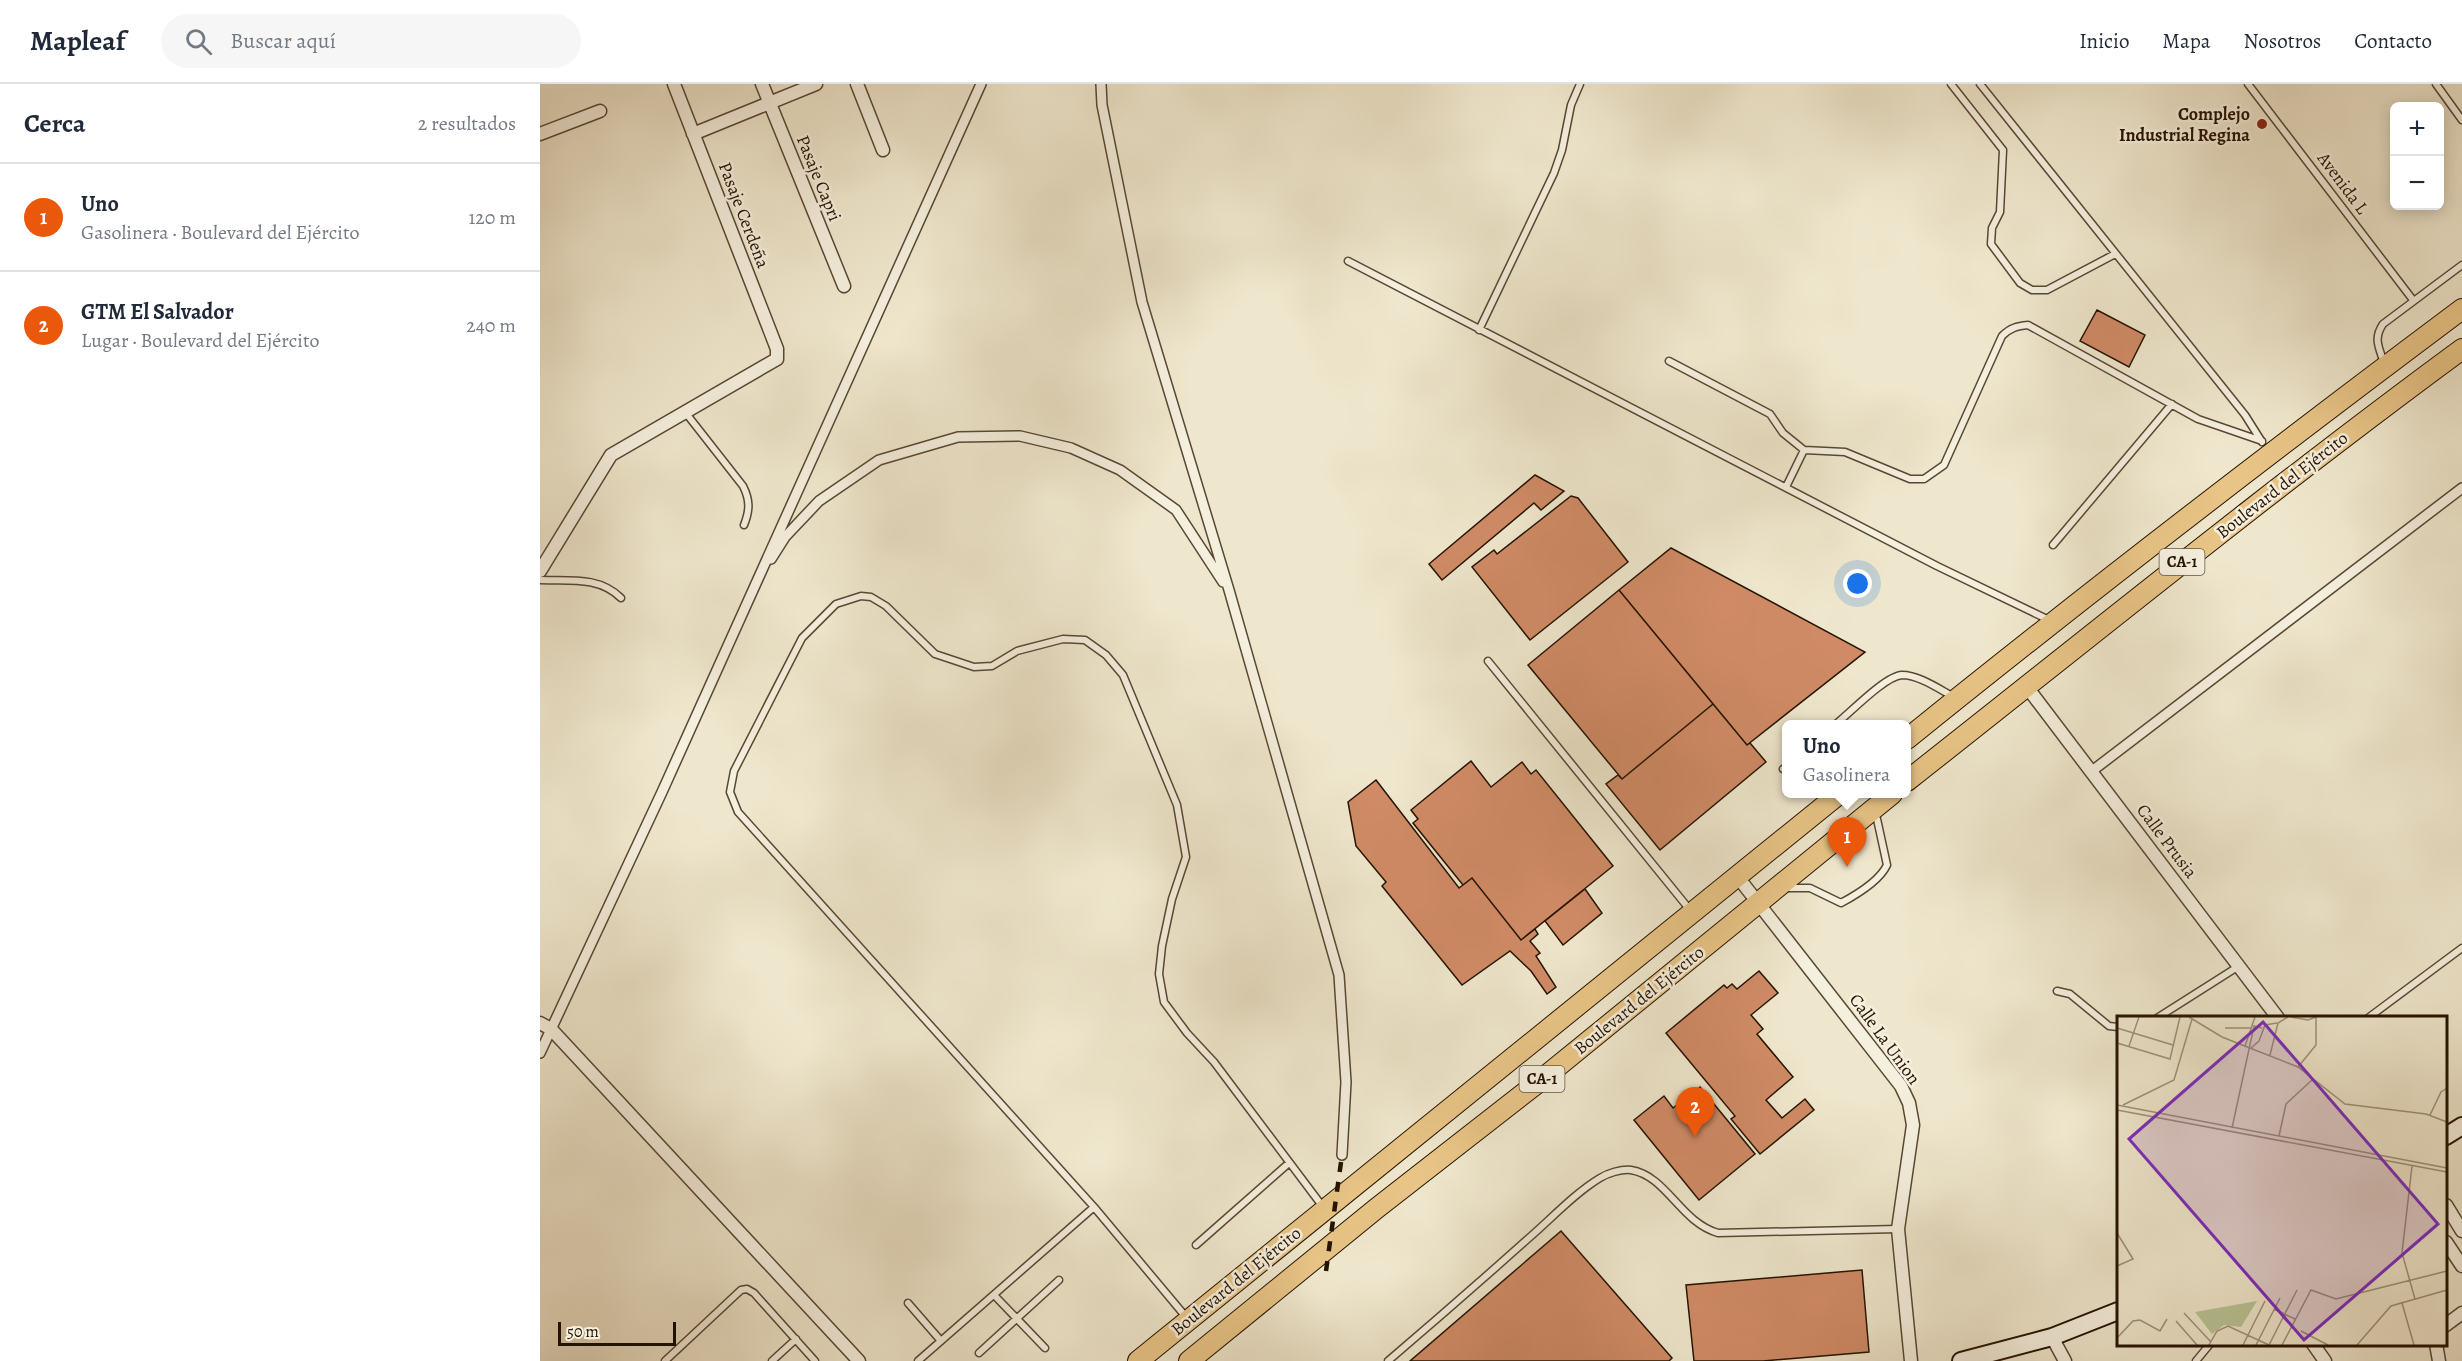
<!DOCTYPE html>
<html lang="es">
<meta charset="utf-8">
<style>
:root{--surface:#fff;--page:#f6f6f7;--text:#1f2937;--muted:#747a83;--line:#e0e1e3;--accent:#ea580c}
body{margin:0;font-family:Alegreya,serif;background:var(--page);color:var(--text)}
.controls{position:absolute;right:18px;top:18px;display:grid;overflow:hidden;border-radius:9px;box-shadow:0 3px 15px #0003}
.controls button{width:54px;height:54px;display:grid;place-items:center;padding:0;border:0;border-bottom:2px solid var(--line);background:var(--surface);color:var(--text);font:30px sans-serif}
.scale{position:absolute;left:18px;bottom:15px;width:118px;box-sizing:border-box;padding-left:6px;border:3px solid #241300;border-top:0;font-size:16px;line-height:21px;white-space:nowrap;color:#241300;-webkit-text-stroke:4px #f5efde;paint-order:stroke}
.you{position:absolute;left:1318px;top:500px;width:21px;height:21px;margin:-15px;border:4px solid #fff;border-radius:50%;background:#1a73e8;box-shadow:0 0 0 9px #1a73e833}
.badge{display:grid;place-items:center;width:39px;height:39px;border-radius:50%;background:var(--accent);color:#fff;font-size:20px;font-weight:700}
.pin{position:absolute;translate:-50% -50px;filter:drop-shadow(0 2px 3px #0008)}
.pin::after{content:'';position:absolute;top:32px;width:21px;height:18px;background:inherit;clip-path:polygon(0 0,100% 0,50% 100%)}
.popup{position:absolute;left:1242px;top:636px;width:129px;height:78px;box-sizing:border-box;display:grid;place-content:center;border-radius:9px;background:var(--surface);filter:drop-shadow(0 2px 4px #0005);font-size:20px;white-space:nowrap;color:var(--muted)}
.popup b{font-size:22px;color:var(--text)}
.popup::after{content:'';position:absolute;left:50%;top:100%;margin-left:-12px;border:12px solid transparent;border-top-color:var(--surface)}
.list{margin:0;padding:0;list-style:none}
h2{display:flex;justify-content:space-between;align-items:center;height:78px;margin:0;padding:0 24px;font-size:26px}
h2 small{font-size:20px;font-weight:400;color:var(--muted)}
.list li{display:grid;grid-template-columns:39px 1fr auto;gap:18px;align-items:center;box-sizing:border-box;height:108px;padding:0 24px;border-top:2px solid var(--line)}
.list b{display:block;font-size:22px;white-space:nowrap}
.list p{margin:0;font-size:20px;white-space:nowrap;color:var(--muted)}
.list em{font-size:20px;font-style:normal;color:var(--muted)}
.icon{flex:none;width:33px;height:33px;fill:none;stroke:currentColor;stroke-width:2;stroke-linecap:round;stroke-linejoin:round}
.map{position:relative;flex:none;width:1922px;height:1277px;overflow:hidden}
header{display:flex;align-items:center;gap:36px;box-sizing:border-box;height:84px;padding:0 30px;background:var(--surface);border-bottom:2px solid var(--line)}
header strong{font-size:28px}
nav{display:flex;gap:33px;margin-inline-start:auto;font-size:21px}
.search{width:420px;height:54px;background:var(--page);display:flex;align-items:center;gap:15px;box-sizing:border-box;padding:0 21px;border-radius:33px;color:var(--muted);font-size:22px}
main{display:flex}
aside{flex:1;background:var(--surface)}
.map>svg:first-child{display:block}
.building{fill:#d08b66;stroke:#241300;stroke-width:1.5}
.lines{fill:none;stroke-linecap:round;stroke-linejoin:round}
.service-casing{stroke:#574833;stroke-width:9}
.pedestrian-casing{stroke:#574833;stroke-width:12}
.minor-casing{stroke:#574833;stroke-width:15}
.secondary-casing{stroke:#241300;stroke-width:20}
.trunk-casing{stroke:#241300;stroke-width:22}
.service{stroke:#f5efde;stroke-width:6}
.pedestrian{stroke:#f5efde;stroke-width:9}
.minor{stroke:#f5efde;stroke-width:12}
.secondary{stroke:#f5efde;stroke-width:16}
.trunk{stroke:#e8c486;stroke-width:20}
.rail{stroke:#241300;stroke-width:4.5;stroke-dasharray:10 10;stroke-linecap:butt}
.poi-dot{fill:#8f2418;stroke:#f5efde;stroke-width:2}
.labels{text-anchor:middle;dominant-baseline:central;stroke-width:5;stroke-linejoin:round;paint-order:stroke}
.shield{fill:#f5efde;stroke:#635543;stroke-width:1.5}
.shield-label{font-size:16px;font-weight:bold;fill:#241300}
.poi-label{font-size:18px;font-weight:bold;fill:#241300;stroke:#f5efde;text-anchor:end}
.street-label{font-size:18px;fill:#241300;stroke:#f5efde}
.inset-road{fill:none;stroke:#9e927b;stroke-width:1.5}
.view{fill:#7b2cbf;fill-opacity:0.15;stroke:#7b2cbf;stroke-width:3}
.inset-edge{fill:none;stroke:#241300;stroke-width:3}
</style>
<header>
<strong>Mapleaf</strong>
<div class="search"><svg class="icon" aria-label="search" viewBox="0 0 24 24"><circle cx="10" cy="10" r="6"/><path d="M15 15l6 6"/></svg>Buscar aquí</div>
<nav><a>Inicio</a><a>Mapa</a><a>Nosotros</a><a>Contacto</a></nav>
</header>
<main>
<aside>
<h2>Cerca<small>2 resultados</small></h2>
<ul class="list">
<li><span class="badge">1</span><div><b>Uno</b><p>Gasolinera · Boulevard del Ejército</p></div><em>120 m</em></li>
<li><span class="badge">2</span><div><b>GTM El Salvador</b><p>Lugar · Boulevard del Ejército</p></div><em>240 m</em></li>
</ul>
</aside>
<div class="map">
<svg width="1922" height="1277" viewBox="0 0 1922 1277">
<rect width="100%" height="100%" fill="#efe7cd"/>
<filter id="stains"><feTurbulence type="fractalNoise" baseFrequency=".00333" numOctaves="4"/><feColorMatrix values="0 0 0 0 .2 0 0 0 0 .09 0 0 0 0 .02 0 0 0 .5 -.17"/></filter>
<radialGradient id="worn" r=".72"><stop offset=".6" stop-color="#630" stop-opacity="0"/><stop offset="1" stop-color="#630" stop-opacity=".3"/></radialGradient>
<path class="building" d="M1557,226L1605,251L1589,283L1540,257Z
M995,391L1024,407L1001,426L994,419L902,496L889,480Z
M1031,412L1038,414L1088,478L990,556L932,483L954,466L957,470Z
M1131,464L1325,568L1207,661L1079,506Z
M1079,506L1173,620L1082,695L988,581Z
M1173,620L1207,661L1210,659L1226,678L1120,766L1066,700L1078,691L1082,695Z
M931,677L951,703L982,678L991,690L996,686L1073,782L981,856L932,794L923,801L873,739L878,735L871,726Z
M836,696L919,804L932,794L981,856L995,845L998,850L990,857L1000,869L996,872L1016,903L1007,910L991,887L970,867L922,901L842,802L846,798L816,762L808,718Z
M1045,805L1062,829L1023,861L1005,837Z
M1219,887L1238,909L1211,931L1223,945L1217,950L1253,993L1226,1016L1242,1034L1265,1015L1274,1026L1220,1070L1191,1035L1195,1032L1126,949L1184,901L1187,904L1192,900L1197,905Z
M1160,1003L1215,1070L1159,1116L1094,1036L1124,1012L1133,1024Z
M1021,1147L1132,1274L1129,1277H870Z
M1322,1186L1329,1268L1223,1277H1154L1146,1201Z"/>
<g class="lines">
<g class="service-casing">
<path id="service" d="M1411,0L1463,66L1460,128L1452,144L1451,160L1480,199L1492,206H1507L1575,170
M1440,0L1705,331L1722,358
M1708,0L1873,216
M1896,0L1922,36
M808,177L1397,482L1509,536
M939,246L1014,89L1022,66L1031,21L1040,0
M1129,277L1230,330L1243,349L1264,366L1305,368L1370,395H1384L1404,381L1462,252C1470,244 1477,242 1488,241L1658,335L1722,357
M1844,279C1839,263 1833,255 1843,240L1922,181
M145,328L203,402C210,416 210,426 204,441
M1246,403L1264,366
M1513,461L1632,320
M0,496C29,497 59,492 81,514
M948,577L1150,826
M1296,640C1310,629 1345,592 1362,591C1379,591 1399,605 1414,613
M1243,685L1247,682
M1246,804H1270L1301,819C1316,811 1340,796 1347,781L1337,735
M1517,907L1530,910L1569,942L1578,943
M1617,934L1699,882
M1828,934L1922,864
M554,1123L198,728L190,708L194,687L262,554L296,520L321,512L331,513L346,522L395,570L434,583L452,582L477,567L523,555L545,556L566,571L583,591L637,721L646,773L632,815L622,862L619,890L624,918L647,949L674,978L783,1123
M656,1161L749,1079
M454,1211L505,1264
M368,1219L401,1257
M439,1269L519,1196
M125,1277L201,1206L207,1205L214,1209L275,1277
M232,1277L256,1255
M378,1277L554,1123L646,1233
M848,1277C896,1236 943,1195 990,1153C1012,1134 1035,1109 1060,1094C1068,1089 1081,1085 1091,1086C1127,1092 1140,1138 1178,1149L1358,1145
M1656,1277L1670,1260"/>
</g>
<g class="pedestrian-casing">
<path id="pedestrian" d="M561,0L562,21L602,218L689,506L799,891L806,998L802,1071
M231,475L245,453L279,417L339,376L418,353L480,352L531,364L580,386L636,426L683,498
M1552,687L1922,404
M0,969L122,708L441,0"/>
</g>
<g class="minor-casing">
<path id="minor" d="M222,0L304,202
M317,0L343,66
M0,50L60,27
M153,50L276,0
M0,487L71,371L237,275V265L134,0
M1487,603L1738,934
M1197,792L1361,1002L1369,1019L1373,1041L1358,1145L1371,1277
M0,939L11,945L319,1277
M1906,1121L1922,1147
M1906,1158L1922,1182
M1906,1241L1922,1229
M1512,1253L1525,1277
M1773,1260L1785,1277
M1896,1260L1899,1277"/>
</g>
<g class="secondary-casing">
<path id="secondary" d="M1906,1052L1922,1042
M1421,1277L1512,1253L1578,1227"/>
</g>
<g class="trunk-casing">
<path id="trunk" d="M1367,655C1549,508 1735,365 1922,225
M1367,697C1551,552 1733,404 1922,265
M598,1277L1299,710
M649,1277L837,1124L996,1000L1352,710"/>
</g>
<use href="#service" class="service"/>
<use href="#pedestrian" class="pedestrian"/>
<use href="#minor" class="minor"/>
<use href="#secondary" class="secondary"/>
<use href="#trunk" class="trunk"/>
<path class="rail" d="M786,1187L802,1071"/>
</g>
<circle class="poi-dot" cx="1722" cy="40" r="6"/>
<g class="labels">
<g class="shield">
<rect x="1619.5" y="465" width="45" height="26" rx="4.5"/>
<rect x="979.5" y="982" width="45" height="26" rx="4.5"/>
</g>
<g class="shield-label">
<text x="1642" y="478">CA-1</text>
<text x="1002" y="995">CA-1</text>
</g>
<g class="poi-label">
<text x="1710" y="30">Complejo<tspan x="1710" dy="21">Industrial Regina</tspan></text>
</g>
<g class="street-label">
<text transform="translate(279 94) rotate(68)">Pasaje Capri</text>
<text transform="translate(1803 99) rotate(53)">Avenida L</text>
<text transform="translate(204 131) rotate(69)">Pasaje Cerdeña</text>
<text transform="translate(1742 401) rotate(-38)">Boulevard del Ejército</text>
<text transform="translate(1627 757) rotate(53)">Calle Prusia</text>
<text transform="translate(1099 916) rotate(-39)">Boulevard del Ejército</text>
<text transform="translate(1345 955) rotate(54)">Calle La Union</text>
<text transform="translate(696 1197) rotate(-39)">Boulevard del Ejército</text>
</g>
</g>
<g transform="translate(1577 932)">
<rect width="330" height="330" fill="#efe7cd"/>
<path d="M140,285L124,311L107,309L95,318L78,296Z" fill="#b9c598"/>
<path class="inset-road" d="M72,1L105,21L181,51L228,88L309,98L330,106M174,1L191,4L199,1V29L181,51M0,12L56,29M108,12H134M0,27L53,43L63,1M12,30L22,1M128,30L138,1M134,32L142,25L148,9L160,7M153,39L161,7L171,1M0,89L330,152M6,89L57,64L75,3M0,94L330,156M313,99L324,76L330,72M115,112L137,10L145,12M162,120L169,88L196,63M295,150L285,237L298,283M0,217L16,243L0,250M285,287L297,329M157,293L178,303M67,297L94,326M59,305L80,329M184,315L211,329M0,322L16,305L23,304L43,315L50,303M92,329L100,315L111,310L152,329M126,329L148,285M139,329L163,282M152,329L180,274M165,329L194,274L219,283L330,255M240,329L274,290L330,274"/>
<path class="view" d="M146,6L321,208L187,324L12,123Z"/>
<rect width="330" height="330" class="inset-edge"/>
</g>
<rect width="100%" height="100%" filter="url(#stains)"/>
<rect width="100%" height="100%" fill="url(#worn)"/>
</svg>
<div class="controls">
<button>+</button>
<button>−</button>
</div>
<div class="scale">50 m</div>
<div class="you"></div>
<div class="pin badge" style="left:1307px;top:783px">1</div>
<div class="popup"><b>Uno</b>Gasolinera</div>
<div class="pin badge" style="left:1155px;top:1053px">2</div>
</div>
</main>
